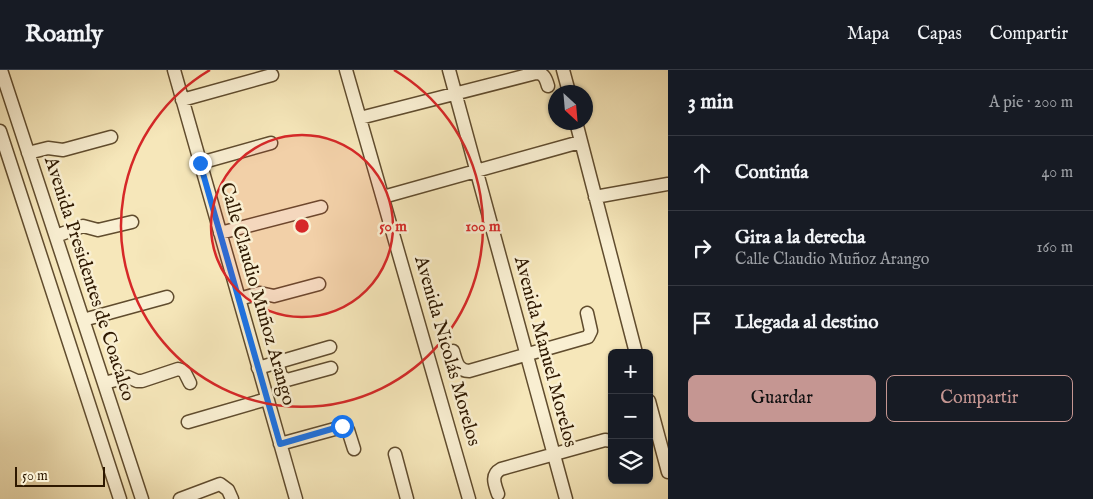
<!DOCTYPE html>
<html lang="es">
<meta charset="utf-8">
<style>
:root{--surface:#171b24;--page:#20242c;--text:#f1f3f6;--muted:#9ea1a6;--line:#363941;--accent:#c59692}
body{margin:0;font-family:"IM FELL English",serif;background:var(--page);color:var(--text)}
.controls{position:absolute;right:15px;bottom:15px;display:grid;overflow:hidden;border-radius:8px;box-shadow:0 1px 4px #0004}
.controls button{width:45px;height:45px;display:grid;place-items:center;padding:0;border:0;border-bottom:1px solid var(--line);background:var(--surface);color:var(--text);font:25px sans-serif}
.compass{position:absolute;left:548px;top:15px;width:45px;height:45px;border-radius:50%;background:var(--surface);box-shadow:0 1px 4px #0004;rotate:154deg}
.scale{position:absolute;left:15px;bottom:12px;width:90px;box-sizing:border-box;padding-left:5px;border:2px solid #2e1800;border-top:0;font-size:14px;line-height:18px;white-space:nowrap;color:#2e1800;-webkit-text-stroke:4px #f9efd2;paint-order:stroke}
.stop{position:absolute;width:15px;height:15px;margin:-11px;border:4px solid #1a73e8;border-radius:50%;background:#fff}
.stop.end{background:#1a73e8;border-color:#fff;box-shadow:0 1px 5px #0008}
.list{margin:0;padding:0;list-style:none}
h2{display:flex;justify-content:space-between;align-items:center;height:65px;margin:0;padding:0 20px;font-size:21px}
h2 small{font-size:16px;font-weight:400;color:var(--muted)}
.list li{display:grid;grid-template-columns:32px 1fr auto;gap:15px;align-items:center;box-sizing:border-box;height:75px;padding:0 20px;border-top:1px solid var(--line)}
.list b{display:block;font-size:19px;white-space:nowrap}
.list p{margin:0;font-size:16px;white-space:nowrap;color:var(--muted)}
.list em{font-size:16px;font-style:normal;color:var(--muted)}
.actions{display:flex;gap:10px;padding:15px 20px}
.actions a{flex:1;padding:11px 0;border:1px solid var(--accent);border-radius:8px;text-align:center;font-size:18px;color:var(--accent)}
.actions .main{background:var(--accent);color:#111}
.icon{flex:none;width:28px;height:28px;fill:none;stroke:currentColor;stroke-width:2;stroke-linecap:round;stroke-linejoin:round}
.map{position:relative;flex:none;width:668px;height:429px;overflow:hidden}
header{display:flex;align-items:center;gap:30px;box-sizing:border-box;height:70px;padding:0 25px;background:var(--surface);border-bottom:1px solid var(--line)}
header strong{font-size:24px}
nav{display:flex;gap:28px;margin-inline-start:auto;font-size:18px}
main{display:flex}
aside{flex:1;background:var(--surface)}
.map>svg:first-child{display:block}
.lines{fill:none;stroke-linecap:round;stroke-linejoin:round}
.minor-casing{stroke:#604c2e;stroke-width:15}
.minor{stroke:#f9efd2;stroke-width:12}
.route{stroke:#1a73e8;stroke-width:6}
.ring{fill:none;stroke:#d62828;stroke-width:2.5}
.labels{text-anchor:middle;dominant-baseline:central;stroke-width:5;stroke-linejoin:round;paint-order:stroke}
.street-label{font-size:19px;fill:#2e1800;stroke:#f9efd2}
.centre{fill:#d62828;stroke:#f9efd2;stroke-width:2.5}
.ring-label{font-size:15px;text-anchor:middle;font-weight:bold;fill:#d62828;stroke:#f9efd2;stroke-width:5;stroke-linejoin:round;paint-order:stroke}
</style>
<header>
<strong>Roamly</strong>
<nav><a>Mapa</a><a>Capas</a><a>Compartir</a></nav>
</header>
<main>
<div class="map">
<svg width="668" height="429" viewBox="0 0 668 429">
<rect width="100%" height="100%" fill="#f6e7ba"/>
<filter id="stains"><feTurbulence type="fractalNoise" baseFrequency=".004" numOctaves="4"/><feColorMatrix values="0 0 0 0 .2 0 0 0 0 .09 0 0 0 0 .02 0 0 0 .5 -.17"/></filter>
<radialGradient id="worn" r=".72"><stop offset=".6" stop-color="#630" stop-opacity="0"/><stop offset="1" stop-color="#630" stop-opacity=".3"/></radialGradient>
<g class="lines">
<g class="minor-casing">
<path id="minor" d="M1,0L142,429
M174,0L296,429
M346,0L469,429
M449,0L566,429
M563,0L569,22
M182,30L272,5
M360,48L536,3C544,3 546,9 548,16
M576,52L636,283
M0,61L120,429
M28,83L48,78L63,80L111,67
M200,93L271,73
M383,127L580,72
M595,127L668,114
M220,163L321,137
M56,166L83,156L98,160L132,152
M239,229L260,223L274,226L319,214
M83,250L167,227
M453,281C456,290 457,301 469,301L588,267L591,261L587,243
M277,292L281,306L287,310L331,298
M258,298L330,277
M104,313L128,307L137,311H142L178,299L184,301L190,313
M649,331L668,402
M188,352L267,329
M280,374L342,357L348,360L354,379
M395,384L407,429
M498,424C495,415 490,405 501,399L605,370L612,371
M180,429L220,414L228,420L232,429"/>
</g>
<use href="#minor" class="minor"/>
</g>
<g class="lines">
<path class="route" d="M200,93L280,374L342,356"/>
</g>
<circle cx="302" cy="156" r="91" fill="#d62828" fill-opacity=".12"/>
<g class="ring">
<circle cx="302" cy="156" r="91"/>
<path d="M394 0A181 181 0 1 1 210 0"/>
</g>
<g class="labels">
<g class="street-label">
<text transform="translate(89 209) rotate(72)">Avenida Presidentes de Coacalco</text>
<text transform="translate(257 224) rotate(74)">Calle Claudio Muñoz Arango</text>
<text transform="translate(447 281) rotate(74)">Avenida Nicolás Morelos</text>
<text transform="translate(545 282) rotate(75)">Avenida Manuel Morelos</text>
</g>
</g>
<circle cx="302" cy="156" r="8" class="centre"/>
<g class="ring-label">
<text x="393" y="161">50 m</text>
<text x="483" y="161">100 m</text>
</g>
<rect width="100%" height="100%" filter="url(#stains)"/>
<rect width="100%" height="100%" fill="url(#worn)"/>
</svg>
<div class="controls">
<button>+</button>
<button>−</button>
<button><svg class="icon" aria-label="layers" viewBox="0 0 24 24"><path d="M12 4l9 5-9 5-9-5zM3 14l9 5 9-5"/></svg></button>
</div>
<svg class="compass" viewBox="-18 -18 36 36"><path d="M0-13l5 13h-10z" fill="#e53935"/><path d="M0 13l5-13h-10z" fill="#9ea1a6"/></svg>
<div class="scale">50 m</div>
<div class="stop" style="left:342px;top:356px"></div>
<div class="stop end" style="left:200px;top:93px"></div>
</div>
<aside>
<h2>3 min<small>A pie · 200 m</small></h2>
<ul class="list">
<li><svg class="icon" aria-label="ahead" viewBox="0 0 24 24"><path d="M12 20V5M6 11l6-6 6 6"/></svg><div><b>Continúa</b></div><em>40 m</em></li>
<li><svg class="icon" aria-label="right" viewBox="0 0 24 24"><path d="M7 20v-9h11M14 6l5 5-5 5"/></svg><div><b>Gira a la derecha</b><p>Calle Claudio Muñoz Arango</p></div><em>160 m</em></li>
<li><svg class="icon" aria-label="arrive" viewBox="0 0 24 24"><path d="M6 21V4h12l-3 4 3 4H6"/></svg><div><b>Llegada al destino</b></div></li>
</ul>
<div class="actions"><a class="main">Guardar</a><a>Compartir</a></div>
</aside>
</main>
